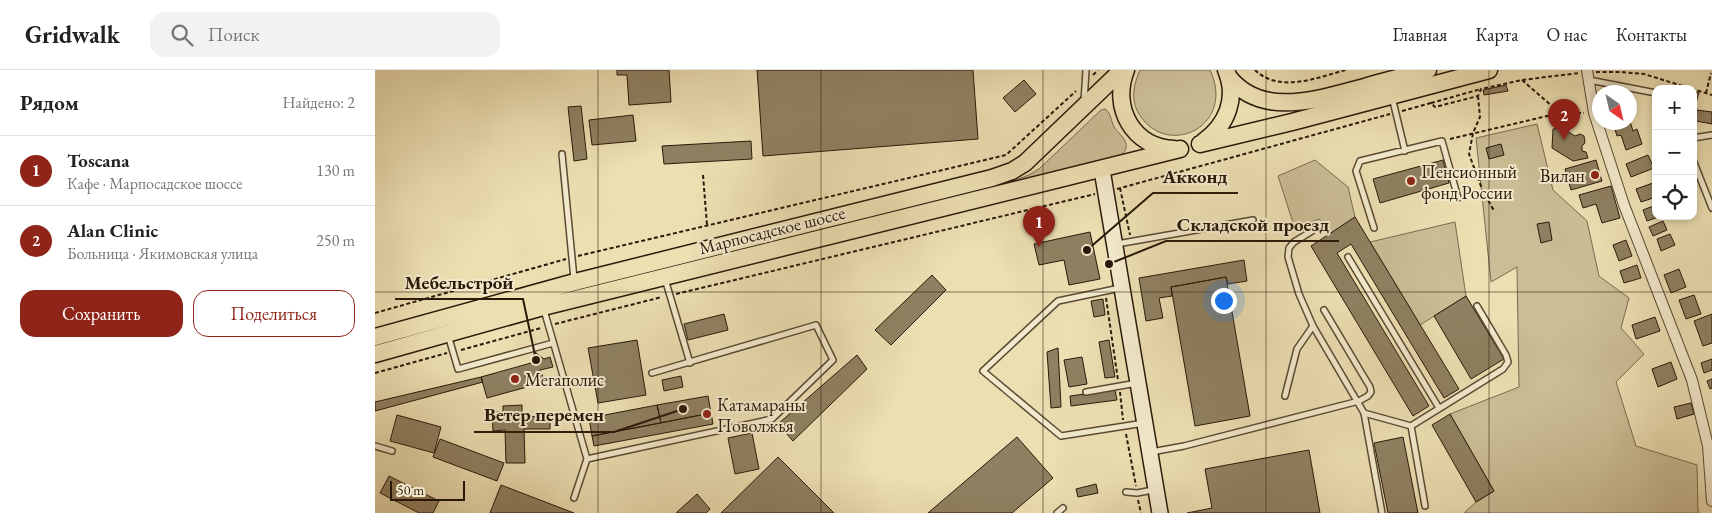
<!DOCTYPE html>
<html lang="ru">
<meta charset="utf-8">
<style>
:root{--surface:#fff;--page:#f2f2f2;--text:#222;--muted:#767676;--line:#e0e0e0;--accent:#8f2418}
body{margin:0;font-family:"EB Garamond",serif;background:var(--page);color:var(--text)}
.controls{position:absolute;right:15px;top:15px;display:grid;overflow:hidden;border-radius:10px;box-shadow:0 2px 8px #0003}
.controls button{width:45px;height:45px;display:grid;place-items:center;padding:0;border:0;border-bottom:1px solid var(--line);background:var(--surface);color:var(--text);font:25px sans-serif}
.compass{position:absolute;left:1217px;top:15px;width:45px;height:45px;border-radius:50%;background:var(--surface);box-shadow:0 2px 8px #0003;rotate:146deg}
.scale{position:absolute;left:15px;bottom:12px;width:75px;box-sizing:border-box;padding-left:5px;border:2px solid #2a1909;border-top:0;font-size:14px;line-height:18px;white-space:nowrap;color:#2a1909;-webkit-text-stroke:4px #f3eacd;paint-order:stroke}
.you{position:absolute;left:848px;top:230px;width:18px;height:18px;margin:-12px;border:4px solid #fff;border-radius:50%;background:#1a73e8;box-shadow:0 0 0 8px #1a73e833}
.badge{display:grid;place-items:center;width:32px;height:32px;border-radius:50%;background:var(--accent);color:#fff;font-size:16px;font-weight:700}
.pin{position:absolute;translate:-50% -41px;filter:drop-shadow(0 1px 2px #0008)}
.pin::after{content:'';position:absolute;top:26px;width:18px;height:15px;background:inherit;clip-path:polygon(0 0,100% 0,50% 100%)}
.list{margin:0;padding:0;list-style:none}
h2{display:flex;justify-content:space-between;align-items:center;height:65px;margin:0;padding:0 20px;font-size:21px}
h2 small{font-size:16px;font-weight:400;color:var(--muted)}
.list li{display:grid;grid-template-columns:32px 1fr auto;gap:15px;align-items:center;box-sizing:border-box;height:70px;padding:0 20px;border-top:1px solid var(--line)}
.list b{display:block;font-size:19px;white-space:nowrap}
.list p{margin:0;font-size:16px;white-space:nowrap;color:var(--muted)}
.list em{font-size:16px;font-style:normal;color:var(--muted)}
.actions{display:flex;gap:10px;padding:15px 20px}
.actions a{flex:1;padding:11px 0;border:1px solid var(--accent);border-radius:15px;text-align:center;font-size:18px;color:var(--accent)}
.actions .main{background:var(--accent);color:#fff}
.icon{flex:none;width:28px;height:28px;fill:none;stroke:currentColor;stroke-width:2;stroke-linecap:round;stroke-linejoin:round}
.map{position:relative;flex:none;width:1337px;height:443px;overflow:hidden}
header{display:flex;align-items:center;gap:30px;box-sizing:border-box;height:70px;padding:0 25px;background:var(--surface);border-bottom:1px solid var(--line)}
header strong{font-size:24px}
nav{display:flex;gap:28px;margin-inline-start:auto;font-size:18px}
.search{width:350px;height:45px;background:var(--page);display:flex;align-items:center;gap:12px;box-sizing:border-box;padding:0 18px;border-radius:15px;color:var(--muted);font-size:19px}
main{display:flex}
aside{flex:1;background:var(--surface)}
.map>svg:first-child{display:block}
.green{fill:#cbbd95;stroke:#7a6b4f}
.building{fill:#8f8061;stroke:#2a1909}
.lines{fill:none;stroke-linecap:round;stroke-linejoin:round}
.lane-casing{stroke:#5a4a33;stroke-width:8}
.street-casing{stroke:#5a4a33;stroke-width:12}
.secondary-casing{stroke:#2a1909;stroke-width:18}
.primary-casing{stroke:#2a1909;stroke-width:19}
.path{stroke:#2a1909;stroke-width:2;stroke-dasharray:4 2.5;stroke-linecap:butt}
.lane{stroke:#f3eacd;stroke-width:5}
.street{stroke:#f3eacd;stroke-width:10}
.secondary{stroke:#f3eacd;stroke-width:15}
.primary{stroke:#ecdfb2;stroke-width:16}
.grid{fill:none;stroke:#2a1909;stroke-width:1;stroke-opacity:0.55}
.poi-dot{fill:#8f2418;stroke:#f3eacd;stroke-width:2}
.labels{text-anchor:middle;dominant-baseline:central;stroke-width:4;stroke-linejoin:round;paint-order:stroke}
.poi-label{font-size:18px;fill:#2a1909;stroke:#f3eacd;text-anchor:start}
.street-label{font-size:18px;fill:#2a1909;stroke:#f3eacd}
.leader{fill:none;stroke:#2a1909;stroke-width:2}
.callout-dot{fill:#2a1909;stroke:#f3eacd;stroke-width:2}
.callout-label{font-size:19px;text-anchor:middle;font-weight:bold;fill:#2a1909;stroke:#f3eacd;stroke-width:4;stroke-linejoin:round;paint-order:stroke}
</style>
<header>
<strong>Gridwalk</strong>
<div class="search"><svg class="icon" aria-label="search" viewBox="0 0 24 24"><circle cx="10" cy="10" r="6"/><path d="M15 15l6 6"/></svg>Поиск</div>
<nav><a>Главная</a><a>Карта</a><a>О нас</a><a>Контакты</a></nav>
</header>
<main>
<aside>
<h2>Рядом<small>Найдено: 2</small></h2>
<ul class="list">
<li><span class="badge">1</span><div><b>Toscana</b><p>Кафе · Марпосадское шоссе</p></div><em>130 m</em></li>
<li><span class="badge">2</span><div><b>Alan Clinic</b><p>Больница · Якимовская улица</p></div><em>250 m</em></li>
</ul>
<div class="actions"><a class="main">Сохранить</a><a>Поделиться</a></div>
</aside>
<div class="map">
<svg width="1337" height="443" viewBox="0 0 1337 443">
<rect width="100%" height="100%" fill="#ecdfb2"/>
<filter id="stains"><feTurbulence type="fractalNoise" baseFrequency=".004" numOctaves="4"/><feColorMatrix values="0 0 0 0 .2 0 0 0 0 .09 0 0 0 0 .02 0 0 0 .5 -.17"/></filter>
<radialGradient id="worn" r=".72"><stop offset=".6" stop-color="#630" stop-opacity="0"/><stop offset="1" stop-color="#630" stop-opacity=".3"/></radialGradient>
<path class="green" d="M765,0H835C861,55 795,88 766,47C755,32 758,16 765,0Z
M730,39C736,43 736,51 739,57C743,63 753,70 751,78C750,84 743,86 739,88L630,114L654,105L664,99L726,40Z
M1162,54L1178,120L1212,151L1224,206L1254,228L1246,258L1269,284L1241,312L1261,376L1322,395L1323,440L1324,443H1089L1101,432L1119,421L1075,344L1144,317L1142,197L1116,212L1101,68Z
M940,90L973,117L980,147L956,163L944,149L920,159L903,106Z
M1080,152L1091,226L1045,255L995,172Z"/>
<path class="building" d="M242,0H294L296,32L254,35L252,5H242Z
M382,0H598L603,69L388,86Z
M649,10L661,24L640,42L628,28Z
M1131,15L1133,21L1109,25L1108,20Z
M1318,21L1324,23L1320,35H1318Z
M206,36L212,89L199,91L193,37Z
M1322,40L1337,42V54L1321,51Z
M258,45L261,71L217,75L214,50Z
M1255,51L1258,61L1262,59L1267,74L1251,80L1246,65L1242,66L1239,56L1254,52Z
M1187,58L1200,66L1205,64L1209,66L1210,72L1209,74L1207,76V81L1211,82L1213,88L1198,91L1177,78L1178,59Z
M376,71L377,89L289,94L287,76Z
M1126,74L1129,85L1114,89L1111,78Z
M1273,85L1279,98L1256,107L1251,94Z
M1068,90L1074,113L1005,133L998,109Z
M1221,90L1227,111L1196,120L1190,99Z
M1278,113L1281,120V127L1266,132L1261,119Z
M1236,116L1245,148L1227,153L1221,134L1208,138L1204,125Z
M1281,135V146H1286L1272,151L1268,140Z
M980,147L1084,319L1069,328L976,174L962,183L1054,336L1038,346L936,176Z
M1288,151L1292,160L1278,166L1274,157Z
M1174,152L1177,170L1166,173L1162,154Z
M715,162L725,209L694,215L689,190L664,195L659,174Z
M1295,164L1300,175L1286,181L1282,169Z
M1251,170L1257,186L1244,191L1238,175Z
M869,190L872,211L853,214L851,207L796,217L797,226L784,228L788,248L771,251L764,208Z
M1262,195L1266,208L1249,213L1245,201Z
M1304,199L1311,217L1296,223L1289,205Z
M557,205L571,220L516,275L500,260Z
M851,207L875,346L820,356L796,217Z
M1319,225L1326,244L1311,249L1304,230Z
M1091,226L1129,289L1096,309L1059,246Z
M728,229L730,245L719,247L716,231Z
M349,244L353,260L313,270L309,254Z
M1337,244V273L1328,276L1319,251Z
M1280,247L1285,261L1261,269L1257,255Z
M262,270L271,325L223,333L213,278Z
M734,270L740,307L730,308L724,272Z
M683,278L686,337L676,338L672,282Z
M160,282L169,289L175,287L178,297L165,300L168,307L164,311L150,305L152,317L112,328L106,307L156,293Z
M482,285L492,299L418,371L403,354Z
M707,287L712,314L694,317L689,290Z
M1337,289V300L1329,303L1326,293Z
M1296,292L1302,309L1283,317L1277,299Z
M306,306L308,317L289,321L287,310Z
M106,307L108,312L0,341V332Z
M1337,309V318L1335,319L1332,311Z
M740,320L742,330L696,336L695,326Z
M333,326L336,343L286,353L282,335Z
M1316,333L1319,344L1302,349L1299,337Z
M147,335V347L175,346V359H149L150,393H131L130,360L118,361L117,342H128V336Z
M282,335L286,353L217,366L214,348Z
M336,343L338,354L219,376L217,366Z
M1075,344L1119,421L1101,432L1057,355Z
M22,345L66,357L59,383L15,371Z
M377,363L384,399L360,404L353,368Z
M642,367L678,408L637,443H553Z
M1028,367L1043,443H1013L999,373Z
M65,369L129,393L122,411L58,387Z
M934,380L945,443H812L837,438L830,399Z
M403,387L459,443H346Z
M14,406L64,431L58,443H44L5,423Z
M721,414L723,423L703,427L701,419Z
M126,415L199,443H115Z
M322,424L335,439L331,443H301Z"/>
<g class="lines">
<g class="lane-casing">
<path id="lane" d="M1214,10L1281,23
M1017,27L1030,81
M709,32L711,0
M1318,68L1337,65
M187,84L199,209
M1318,90L1337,138
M999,158L981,101L985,91L1067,71L1083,128
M937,161L919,172L914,178L913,187L924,224L938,256L989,343L1007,443
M742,174L878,150
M973,187L1064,338
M290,209L315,293
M745,218L683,231L608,301L686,366L769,353
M169,240L212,389L199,428
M73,265L83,299L178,273
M711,322L762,313
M910,326L922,279L938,256
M989,343L1036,356L1050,436
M1036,356L1128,299L1133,292L1131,285L1102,236
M0,376L17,381
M776,382L809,376L984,331L993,326L996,322L995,317L949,240
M212,389L397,349L458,290L441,255L277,303
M751,422L762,423L778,420
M682,443L688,438"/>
</g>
<g class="street-casing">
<path id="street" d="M1212,0L1219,43L1249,135L1317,310L1333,376L1337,431"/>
</g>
<g class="secondary-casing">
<path id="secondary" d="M727,100L785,443"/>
</g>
<g class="primary-casing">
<path id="primary" d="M751,0C736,38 758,77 799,79
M853,6C886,49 943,29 986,18C1008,11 1031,6 1053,0
M828,72C852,55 863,28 851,0
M825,74L917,52L1114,0
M0,267L200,212L617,108L637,101L650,93L747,0
M0,284L168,237L805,79"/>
</g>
<path class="path" d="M880,0C905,24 943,7 971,0
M1221,2H1246L1269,4L1337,25
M718,5L723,0
M1147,10L1185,43
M1331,23L1336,3
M1103,26L1105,47L1098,63L1094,84L1107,119L1119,141
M1056,33L1106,19
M1027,41L1056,33L1060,37L1103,26L1106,19L1147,10L1204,3
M1075,69L1185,43H1209
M328,105L332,155
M745,118L755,165
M742,119L1015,44
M203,186L631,85L701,21
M301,224L720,124
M731,228L743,310
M0,243L191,189
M180,254L287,227
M86,280L166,258
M0,303L72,283
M745,322L748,350
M751,364L761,416
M763,430L766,443"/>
<use href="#lane" class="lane"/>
<use href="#street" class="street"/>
<use href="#secondary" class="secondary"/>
<use href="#primary" class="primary"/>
</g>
<path class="grid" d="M223,0V443M446,0V443M668,0V443M891,0V443M1114,0V443M0,222H1337"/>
<g class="poi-dot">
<circle cx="1220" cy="105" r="5"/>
<circle cx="1036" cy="111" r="5"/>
<circle cx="140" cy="309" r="5"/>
<circle cx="332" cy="344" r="5"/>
</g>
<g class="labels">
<g class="poi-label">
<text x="1046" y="101">Пенсионный<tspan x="1046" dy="21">фонд России</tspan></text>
<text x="1210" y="105" text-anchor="end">Вилан</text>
<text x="150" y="309">Мегаполис</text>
<text x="342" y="334">Катамараны<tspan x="342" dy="21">Поволжья</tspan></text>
</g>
<g class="street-label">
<text transform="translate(397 160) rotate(-14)">Марпосадское шоссе</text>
</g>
</g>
<path class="leader" d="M712 180L778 123H863M734 194L791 171H964M161 290L148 229H20M308 339L239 362H99"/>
<g class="callout-dot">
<circle cx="712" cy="180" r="5"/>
<circle cx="734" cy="194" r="5"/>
<circle cx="161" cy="290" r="5"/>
<circle cx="308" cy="339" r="5"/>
</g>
<g class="callout-label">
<text x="820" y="113">Акконд</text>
<text x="878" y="161">Складской проезд</text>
<text x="84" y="219">Мебельстрой</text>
<text x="169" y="351">Ветер перемен</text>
</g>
<rect width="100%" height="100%" filter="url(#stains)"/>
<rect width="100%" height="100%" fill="url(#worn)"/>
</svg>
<div class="controls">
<button>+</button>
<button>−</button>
<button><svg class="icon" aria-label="locate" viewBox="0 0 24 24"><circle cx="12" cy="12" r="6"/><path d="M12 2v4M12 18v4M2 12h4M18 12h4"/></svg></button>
</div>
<svg class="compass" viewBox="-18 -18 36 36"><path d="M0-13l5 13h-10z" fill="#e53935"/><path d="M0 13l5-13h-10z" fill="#767676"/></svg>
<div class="scale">50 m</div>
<div class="you"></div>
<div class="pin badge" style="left:664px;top:177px">1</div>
<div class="pin badge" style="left:1189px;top:70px">2</div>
</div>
</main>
